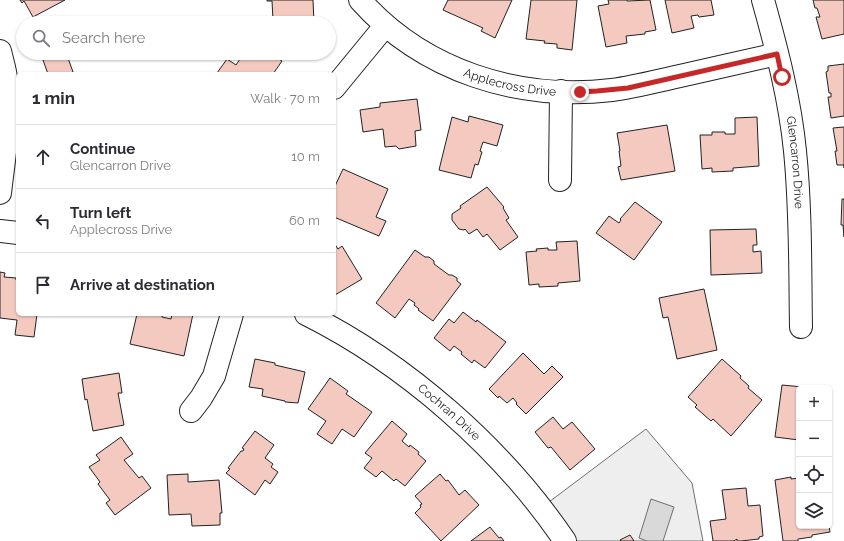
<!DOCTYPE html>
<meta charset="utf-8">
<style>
:root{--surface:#fff;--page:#f7f7f7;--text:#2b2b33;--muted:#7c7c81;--line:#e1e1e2}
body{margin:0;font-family:Raleway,sans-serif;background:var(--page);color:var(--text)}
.controls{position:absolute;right:12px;bottom:12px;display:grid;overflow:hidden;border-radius:6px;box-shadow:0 1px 3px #0004}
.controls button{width:36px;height:36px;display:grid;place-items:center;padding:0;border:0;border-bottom:1px solid var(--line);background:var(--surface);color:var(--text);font:20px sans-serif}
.stop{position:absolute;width:12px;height:12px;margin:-9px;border:3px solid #c62828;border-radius:50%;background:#fff}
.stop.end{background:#c62828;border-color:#fff;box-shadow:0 1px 4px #0008}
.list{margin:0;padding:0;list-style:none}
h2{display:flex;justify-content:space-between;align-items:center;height:52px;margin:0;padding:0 16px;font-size:17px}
h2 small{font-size:13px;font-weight:400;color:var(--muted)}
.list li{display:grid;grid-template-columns:26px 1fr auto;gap:12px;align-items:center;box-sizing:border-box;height:64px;padding:0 16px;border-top:1px solid var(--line)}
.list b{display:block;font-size:15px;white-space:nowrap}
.list p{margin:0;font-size:13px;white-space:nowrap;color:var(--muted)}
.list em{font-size:13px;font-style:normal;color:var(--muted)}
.icon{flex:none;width:22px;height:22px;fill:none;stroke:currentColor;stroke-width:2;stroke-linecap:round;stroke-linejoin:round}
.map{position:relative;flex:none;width:844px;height:541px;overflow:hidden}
.search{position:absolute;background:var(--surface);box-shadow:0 1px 3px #0004;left:16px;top:16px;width:320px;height:44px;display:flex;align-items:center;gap:10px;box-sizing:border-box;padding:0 14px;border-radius:22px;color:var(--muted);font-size:15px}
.panel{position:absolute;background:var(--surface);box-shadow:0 1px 3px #0004;left:16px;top:72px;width:320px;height:244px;border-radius:6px}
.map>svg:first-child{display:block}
.green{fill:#eee;stroke:#6f6f6f}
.water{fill:#d9d9d9;stroke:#6f6f6f}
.building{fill:#f3c9c0;stroke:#222}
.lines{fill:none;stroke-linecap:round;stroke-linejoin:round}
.minor-casing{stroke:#222;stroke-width:24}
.minor{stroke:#fff;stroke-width:22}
.route{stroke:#c62828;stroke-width:5}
.labels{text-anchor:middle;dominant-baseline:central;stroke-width:3;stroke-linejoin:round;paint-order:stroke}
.street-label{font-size:12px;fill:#222;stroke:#fff}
</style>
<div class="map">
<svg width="844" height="541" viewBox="0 0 844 541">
<rect width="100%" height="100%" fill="#fff"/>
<path class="green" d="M646,429L692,483L703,541H565L541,508Z"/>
<path class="water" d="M651,499L674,507L663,541H647L639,538Z"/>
<path class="building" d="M20,0H65L33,17L24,1L22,3Z
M267,0H313L314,23H264V21L273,20L272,1H267Z
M448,0H512L495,38L481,31L483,28L443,10Z
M531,0H577L572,50L557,48V44L544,43L545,41L526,39Z
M608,0H627V1L650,0L656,30L645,32V34L626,36L627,43L606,47L598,6L609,4Z
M665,0H711L714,15L699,17L698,15L691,16L694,28L672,33Z
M813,0H844V34L822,39L816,17H820L817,8H815Z
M44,53H78V54L68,58L73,72L67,74H48L43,60L46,59Z
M244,53H270L282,61L273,74L217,73L227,59L236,65Z
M844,64V116L831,118L828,97H831V93H829L826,72L828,71V66Z
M417,99L421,130L415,131L416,146L399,149L396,146L385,147L383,129L363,132L360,110L380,107V103Z
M469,116L503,125L497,146L483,142L480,151L482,152L478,165L475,164L471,178L439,170L452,117L468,122Z
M757,117L759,166L733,168V171L712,172V168L702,169L700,135H712V132H725V134H735V118Z
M667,125L675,171L621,180L618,167L621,166L619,151H620L617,133Z
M844,127V168V165H837L835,151H837L833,128Z
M343,169L388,189L376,217L386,221L379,236L334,217V186H335Z
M487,187L504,207L503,208L509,218L506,220L518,237L500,250L487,234L483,237L477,229L469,234L465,229L464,230L459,229L452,220V214L461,208L460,206Z
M842,199H844V237L843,225H841Z
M635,202L662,222L634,260L596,233L609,216L619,223L621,220L620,219Z
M756,229L757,245H753V252L761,251L762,273L711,275L710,230Z
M577,241L580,281L558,283V286L539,287V284L529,285L526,252L537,251L536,249L548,248V250H557L556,242Z
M334,243L338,249L342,246L362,279L335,295L334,293Z
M415,250L425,257H429L434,261V264L449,275H452L457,278V281L461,284L433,321L418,310L419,309L414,305L415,303L409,299L395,318L376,303Z
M0,272L5,273L4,277L16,278V280H18V314H37L34,337L15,335L17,320L0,318Z
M704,289L717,350L677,359L668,317L663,318L659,298Z
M463,312L476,322L477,320L506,342L485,368L474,360L472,363L461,354L462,352L454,346L450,351L434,338L449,319L454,323Z
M137,314H158L162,315V317L171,319L172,314H193L184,356L130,344Z
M523,353L544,374L552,366L563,377L526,414L516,404L517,403L513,398L507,403L499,396L498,398L489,389Z
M255,359L275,363V365L305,372L298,403L285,402V401L262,396L263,389L249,387Z
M722,359L741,376L740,378L749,386L748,388L762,400L731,436L713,419L711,421L695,407L697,405L688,397Z
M119,373L122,393H118L124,425L93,431L87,399L85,400L82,379Z
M330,378L348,391L346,394L372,412L354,437L342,429L332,444L317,434L326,421L308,409Z
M782,385L803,387L799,388V440L775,437Z
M553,417L563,429L572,422L595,449L570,470L551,447L548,448L535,432Z
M392,421L407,434L402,441L409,447L410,445L419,452L418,454L426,461L405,486L396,479L394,481L382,471L376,477L364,468L372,458L365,453Z
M255,431L274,445L265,458L273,464L271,467L278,472L270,484L265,480L255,495L226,473L230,469L228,468L241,451H243L244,449L242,448Z
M121,437L133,454L124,460L139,478L142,476L151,488L115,515L106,503L110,500L98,484L100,482L89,467L100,460L96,455Z
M188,474V482L219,480L222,513H220V525L192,526L191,514L169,515L167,475Z
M440,474L446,481L448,480L459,495L465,490L479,505L441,541L415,513L421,507L420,505L422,504L415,496Z
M791,477V479L799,478V526H829L830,532L812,535V537L798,539V541H783L775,480Z
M746,488L748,506L760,505L763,536L759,537V539L741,541H737V539L734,541H713L710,521L726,519L722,490Z
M490,527L499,538L501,537L504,541H471Z
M630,535L634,541H621L620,540Z"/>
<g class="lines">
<g class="minor-casing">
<g id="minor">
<path id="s1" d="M360,0C423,71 518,101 612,90C635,87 657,81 680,76C712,69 745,61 777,54"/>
<path id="s2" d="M763,0C777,50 790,100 795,151C801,210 800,269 801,327"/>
<path d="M0,51C2,60 5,69 6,78C12,114 4,157 0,193"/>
<path d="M334,88L385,26"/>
<path d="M560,180L561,91"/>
<path d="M0,231L18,233"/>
<path id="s3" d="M306,314C406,364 502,448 565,541"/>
<path d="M191,411L201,398L214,376L232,314"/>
</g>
</g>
<use href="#minor" class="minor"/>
</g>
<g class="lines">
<path class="route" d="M580,92L597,91L628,88L777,54L782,77"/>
</g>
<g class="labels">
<g class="street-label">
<text stroke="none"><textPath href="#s1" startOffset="175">Applecross Drive</textPath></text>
<text stroke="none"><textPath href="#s2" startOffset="166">Glencarron Drive</textPath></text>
<text stroke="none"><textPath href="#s3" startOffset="174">Cochran Drive</textPath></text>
</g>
</g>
</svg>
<div class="controls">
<button>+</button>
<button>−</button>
<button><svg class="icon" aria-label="locate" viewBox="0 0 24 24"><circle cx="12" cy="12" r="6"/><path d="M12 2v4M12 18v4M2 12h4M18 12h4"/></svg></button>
<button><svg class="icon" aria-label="layers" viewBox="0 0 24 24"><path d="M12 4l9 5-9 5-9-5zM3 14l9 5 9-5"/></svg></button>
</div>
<div class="stop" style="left:782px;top:77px"></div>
<div class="stop end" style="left:580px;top:92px"></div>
<div class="search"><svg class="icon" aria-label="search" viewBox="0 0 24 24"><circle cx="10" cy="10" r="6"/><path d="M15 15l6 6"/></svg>Search here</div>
<section class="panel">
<h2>1 min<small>Walk · 70 m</small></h2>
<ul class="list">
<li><svg class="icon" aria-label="ahead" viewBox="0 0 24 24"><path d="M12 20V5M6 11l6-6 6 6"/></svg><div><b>Continue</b><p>Glencarron Drive</p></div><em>10 m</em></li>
<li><svg class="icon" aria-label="left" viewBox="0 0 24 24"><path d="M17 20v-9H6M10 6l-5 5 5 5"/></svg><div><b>Turn left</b><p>Applecross Drive</p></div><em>60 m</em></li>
<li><svg class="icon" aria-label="arrive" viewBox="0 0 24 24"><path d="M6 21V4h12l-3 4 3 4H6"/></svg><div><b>Arrive at destination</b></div></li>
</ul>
</section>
</div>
